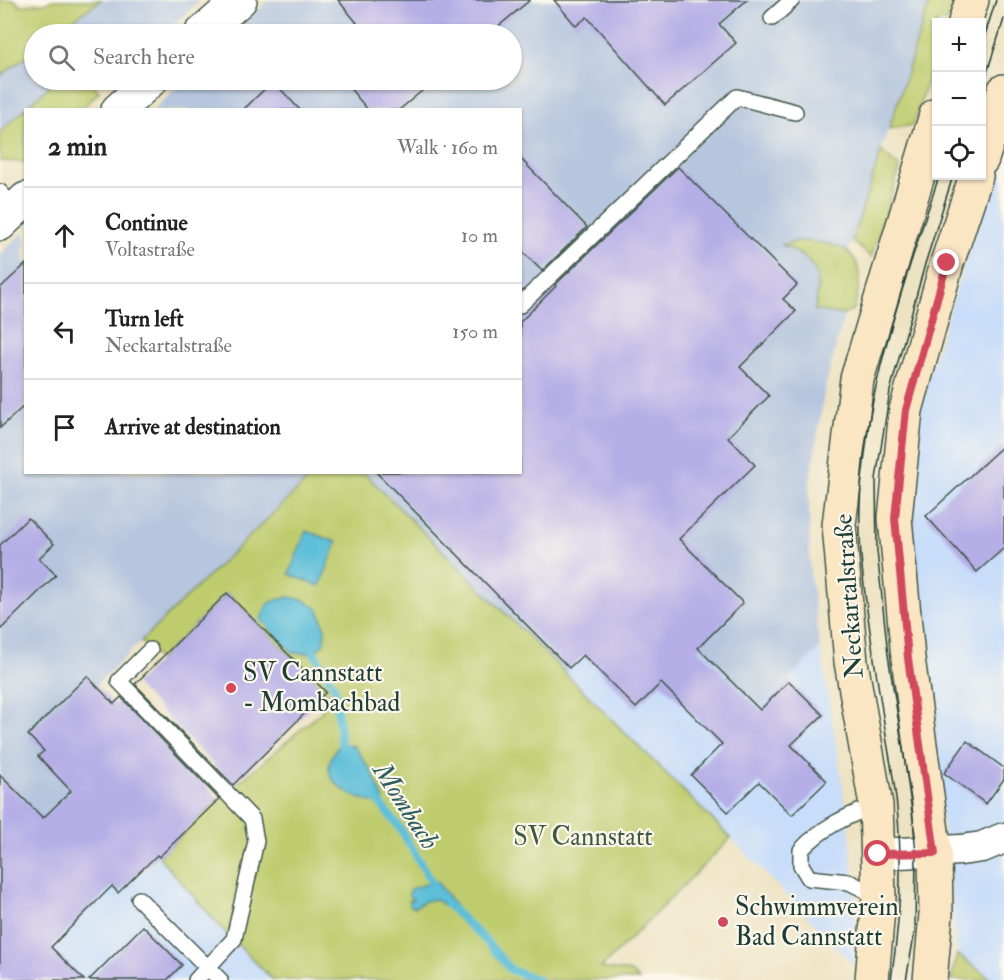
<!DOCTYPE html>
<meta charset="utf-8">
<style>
:root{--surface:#fff;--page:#f2f2f2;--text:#222;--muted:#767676;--line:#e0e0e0}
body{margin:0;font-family:"IM FELL Double Pica",serif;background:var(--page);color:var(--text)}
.controls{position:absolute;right:18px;top:18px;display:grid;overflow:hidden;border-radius:0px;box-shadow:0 2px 4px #0004}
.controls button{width:54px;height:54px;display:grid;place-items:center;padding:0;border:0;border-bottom:2px solid var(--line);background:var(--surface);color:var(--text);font:30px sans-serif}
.stop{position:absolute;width:18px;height:18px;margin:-14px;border:4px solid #d1495b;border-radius:50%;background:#fff}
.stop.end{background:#d1495b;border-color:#fff;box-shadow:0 2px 6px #0008}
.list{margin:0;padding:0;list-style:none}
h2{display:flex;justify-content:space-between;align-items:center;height:78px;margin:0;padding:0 24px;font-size:26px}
h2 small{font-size:20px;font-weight:400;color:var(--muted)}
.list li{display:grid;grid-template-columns:39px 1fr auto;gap:18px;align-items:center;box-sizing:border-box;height:96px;padding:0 24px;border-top:2px solid var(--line)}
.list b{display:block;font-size:22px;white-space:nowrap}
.list p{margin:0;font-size:20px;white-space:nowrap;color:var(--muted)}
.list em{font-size:20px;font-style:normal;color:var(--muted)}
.icon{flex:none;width:33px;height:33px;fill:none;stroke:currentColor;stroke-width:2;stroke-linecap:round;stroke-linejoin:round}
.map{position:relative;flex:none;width:1004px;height:980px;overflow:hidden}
.search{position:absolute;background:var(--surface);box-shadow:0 2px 4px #0004;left:24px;top:24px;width:498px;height:66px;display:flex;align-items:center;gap:15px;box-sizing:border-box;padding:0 21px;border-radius:33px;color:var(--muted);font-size:22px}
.panel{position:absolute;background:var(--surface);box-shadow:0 2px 4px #0004;left:24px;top:108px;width:498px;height:366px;border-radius:0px}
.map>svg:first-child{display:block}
.built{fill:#c8ddf9}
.industrial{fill:#b6c6de}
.green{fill:#bfcc6e;stroke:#6f8451;stroke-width:1.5}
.water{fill:#5bbed9;stroke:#3d7e86;stroke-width:1.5}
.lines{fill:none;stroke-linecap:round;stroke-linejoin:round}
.stream{stroke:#5bbed9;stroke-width:8}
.building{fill:#b6aee6}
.service-casing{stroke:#3e5649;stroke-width:18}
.minor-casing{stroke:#3e5649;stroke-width:33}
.tertiary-casing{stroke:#3e5649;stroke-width:36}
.secondary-casing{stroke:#3e5649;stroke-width:36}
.service{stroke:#fff;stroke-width:15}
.minor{stroke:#fff;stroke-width:30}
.tertiary{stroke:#fff;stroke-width:33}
.secondary{stroke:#fbe6c4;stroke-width:33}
.tram{stroke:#1f3d34;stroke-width:1.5}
.route{stroke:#d1495b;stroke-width:8}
.poi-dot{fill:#d1495b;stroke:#fbf7ec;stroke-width:2}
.labels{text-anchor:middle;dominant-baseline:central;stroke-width:4.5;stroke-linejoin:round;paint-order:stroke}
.street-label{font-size:26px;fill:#1f3d34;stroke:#fbf7ec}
.poi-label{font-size:26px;fill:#1f3d34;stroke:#fbf7ec;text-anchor:start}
.park-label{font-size:26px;fill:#3f5a40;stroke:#fbf7ec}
.water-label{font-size:27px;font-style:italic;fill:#2e5d5d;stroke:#fbf7ec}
</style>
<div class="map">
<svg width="1004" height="980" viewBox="0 0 1004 980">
<rect width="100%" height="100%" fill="#fbf7ec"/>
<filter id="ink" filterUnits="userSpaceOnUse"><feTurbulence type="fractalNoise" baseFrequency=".0167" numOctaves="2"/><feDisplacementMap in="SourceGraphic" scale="12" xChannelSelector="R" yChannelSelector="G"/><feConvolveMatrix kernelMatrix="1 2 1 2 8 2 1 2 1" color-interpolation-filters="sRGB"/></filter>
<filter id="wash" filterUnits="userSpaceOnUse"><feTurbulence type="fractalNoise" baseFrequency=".008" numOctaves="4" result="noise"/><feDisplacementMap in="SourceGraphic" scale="24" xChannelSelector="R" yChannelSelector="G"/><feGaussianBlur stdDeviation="1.35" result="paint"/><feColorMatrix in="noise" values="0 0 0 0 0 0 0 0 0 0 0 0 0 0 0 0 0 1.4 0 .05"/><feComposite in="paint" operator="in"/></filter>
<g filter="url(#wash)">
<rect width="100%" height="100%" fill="#ede2c1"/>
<path class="built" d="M1003,158L1004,980H993L957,954L911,536L920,403L970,246Z
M646,592L759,707L820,647L849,826L855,896L856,967L731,838L564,674Z
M159,857L224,931L273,980H17L112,886L118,893Z"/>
<path class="industrial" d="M101,0H201L163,34H64L67,24Z
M269,0H930L848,252L828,243L798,241L784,245L804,255L817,274L819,286L816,310L844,315L825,388L809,489L810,573L820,647L759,708L646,592L564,674L364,473L520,472V110H153L185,80H512V34H233Z
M34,51V80H56L0,132V76Z
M25,230L26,472L315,473L96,685L212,806L118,893L112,887L17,980H0V255Z"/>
<path class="green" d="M0,0H15L20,6L45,3L53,0H101L67,24L64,34H34V51L0,76Z
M930,0H954L947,22H936V54L913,125L889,129Z
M56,80H90L99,92L81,109L26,110L25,162L0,161V132Z
M881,151L900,168L871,257L852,241Z
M798,241C851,243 869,254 854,309L844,315L815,310C821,273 818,260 782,245Z
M315,473H364L731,838L601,968L631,972L639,980H273L224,931L159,857L212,806L322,711L326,692L227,593L159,660L141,641Z
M957,954L993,980H951Z"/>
<path class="water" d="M306,531L337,542L320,586L289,574Z
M289,597L304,600L319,610L325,630L324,643L314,653H293L261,620C266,601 271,601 289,597Z
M341,743L354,746L372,772L384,800L380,804C348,797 309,778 341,743Z
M436,881L455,905L454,912L435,899L425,901L415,907L410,906L409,901L413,899L409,896L410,889Z"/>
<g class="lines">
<path class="stream" d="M310,646L335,688L341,743L345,749
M375,797L400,828L436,890
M447,904L486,941L511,970L539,980"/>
</g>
<g id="blocks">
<path class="building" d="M338,0H530L489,34H343L357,23Z
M554,0H747L719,24L736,43L665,105L587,17L576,26Z
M343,80H435L399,110H368Z
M273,81L300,110H243Z
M520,158L587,227L542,271L520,249Z
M678,167L797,285L783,299L796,311L740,367L769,396L728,437L755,465L679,539L743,603L698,648L760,710L789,681L823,715L791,745L827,781L792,815L759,782L728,812L691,775L722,744L661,683L636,708L583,655L569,668L376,472H520V322L556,286L555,285Z
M26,264V404L0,428V288Z
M1004,445V548L977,572L926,516Z
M28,518L54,544L39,558L56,575L0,630V545Z
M227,593L326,692L233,785L135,684Z
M87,676L114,704L121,697L219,799L159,857L157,855L118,893L112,886L51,947L84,980H0V775L43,818L71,791L38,756L44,751L28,735Z
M967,741L1004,768V779L986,804L944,773Z
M143,926L182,965L167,980H89Z"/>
</g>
</g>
<g filter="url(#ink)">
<use href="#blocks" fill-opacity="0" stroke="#3e5649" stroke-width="1.5"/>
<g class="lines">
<g class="service-casing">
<path id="service" d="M772,18L792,0
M0,192L15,209
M520,305L737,97L795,112
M150,650L119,681L252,819L256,841L234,939L196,980
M876,805C847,816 822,827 801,850V865L809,878L849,882L879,897
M139,899L220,980"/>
</g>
<g class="minor-casing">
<path id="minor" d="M878,854L961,850L982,847L1004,838"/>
</g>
<g class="tertiary-casing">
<path id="tertiary" d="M201,34L240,0
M118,110L151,80
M0,224L26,199"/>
</g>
<g class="secondary-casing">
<path id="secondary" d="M965,22L972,0
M982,159L1004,91
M872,980L879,897L876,805L851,662L839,525L857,379L936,115
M930,980L936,914L935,853L908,658L895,518L906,410L947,263L976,176"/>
</g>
<use href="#service" class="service"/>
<use href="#minor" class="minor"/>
<use href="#tertiary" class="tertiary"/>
<use href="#secondary" class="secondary"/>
<path class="tram" d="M982,44L996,0
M982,88L1004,19
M891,980C900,923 903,865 897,808C895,784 890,760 886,736C877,676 866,616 861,556C851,426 900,297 939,176
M906,980L915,931L916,854L912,806L888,655L877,551L876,479L890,391L925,264L953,176"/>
</g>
</g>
<g class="lines" filter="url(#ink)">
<path class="route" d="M878,854L935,853L908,658L895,518L906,410L947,263"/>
</g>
<g class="poi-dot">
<circle cx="231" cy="688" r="6"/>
<circle cx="723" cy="922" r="6"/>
</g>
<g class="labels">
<g class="street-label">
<text transform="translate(849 596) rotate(-94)">Neckartalstraße</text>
</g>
<g class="poi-label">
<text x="243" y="673">SV Cannstatt<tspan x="243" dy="30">- Mombachbad</tspan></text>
<text x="735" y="907">Schwimmverein<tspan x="735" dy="30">Bad Cannstatt</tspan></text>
</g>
<g class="park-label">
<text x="583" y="837">SV Cannstatt</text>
</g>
<g class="water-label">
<text transform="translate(406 806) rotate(57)">Mombach</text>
</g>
</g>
</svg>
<div class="controls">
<button>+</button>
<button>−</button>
<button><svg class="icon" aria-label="locate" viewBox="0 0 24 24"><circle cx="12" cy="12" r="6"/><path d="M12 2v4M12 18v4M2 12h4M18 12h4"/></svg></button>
</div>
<div class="stop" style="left:878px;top:854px"></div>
<div class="stop end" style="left:947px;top:263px"></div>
<div class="search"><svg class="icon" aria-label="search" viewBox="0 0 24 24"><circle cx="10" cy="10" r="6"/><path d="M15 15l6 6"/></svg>Search here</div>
<section class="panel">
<h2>2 min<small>Walk · 160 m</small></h2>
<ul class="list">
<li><svg class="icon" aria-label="ahead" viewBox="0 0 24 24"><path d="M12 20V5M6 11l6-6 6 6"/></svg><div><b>Continue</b><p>Voltastraße</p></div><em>10 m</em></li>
<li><svg class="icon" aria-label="left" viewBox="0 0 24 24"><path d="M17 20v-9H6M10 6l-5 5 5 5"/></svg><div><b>Turn left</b><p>Neckartalstraße</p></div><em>150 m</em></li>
<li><svg class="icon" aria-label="arrive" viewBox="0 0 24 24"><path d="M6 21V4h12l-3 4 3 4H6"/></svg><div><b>Arrive at destination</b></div></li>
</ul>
</section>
</div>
